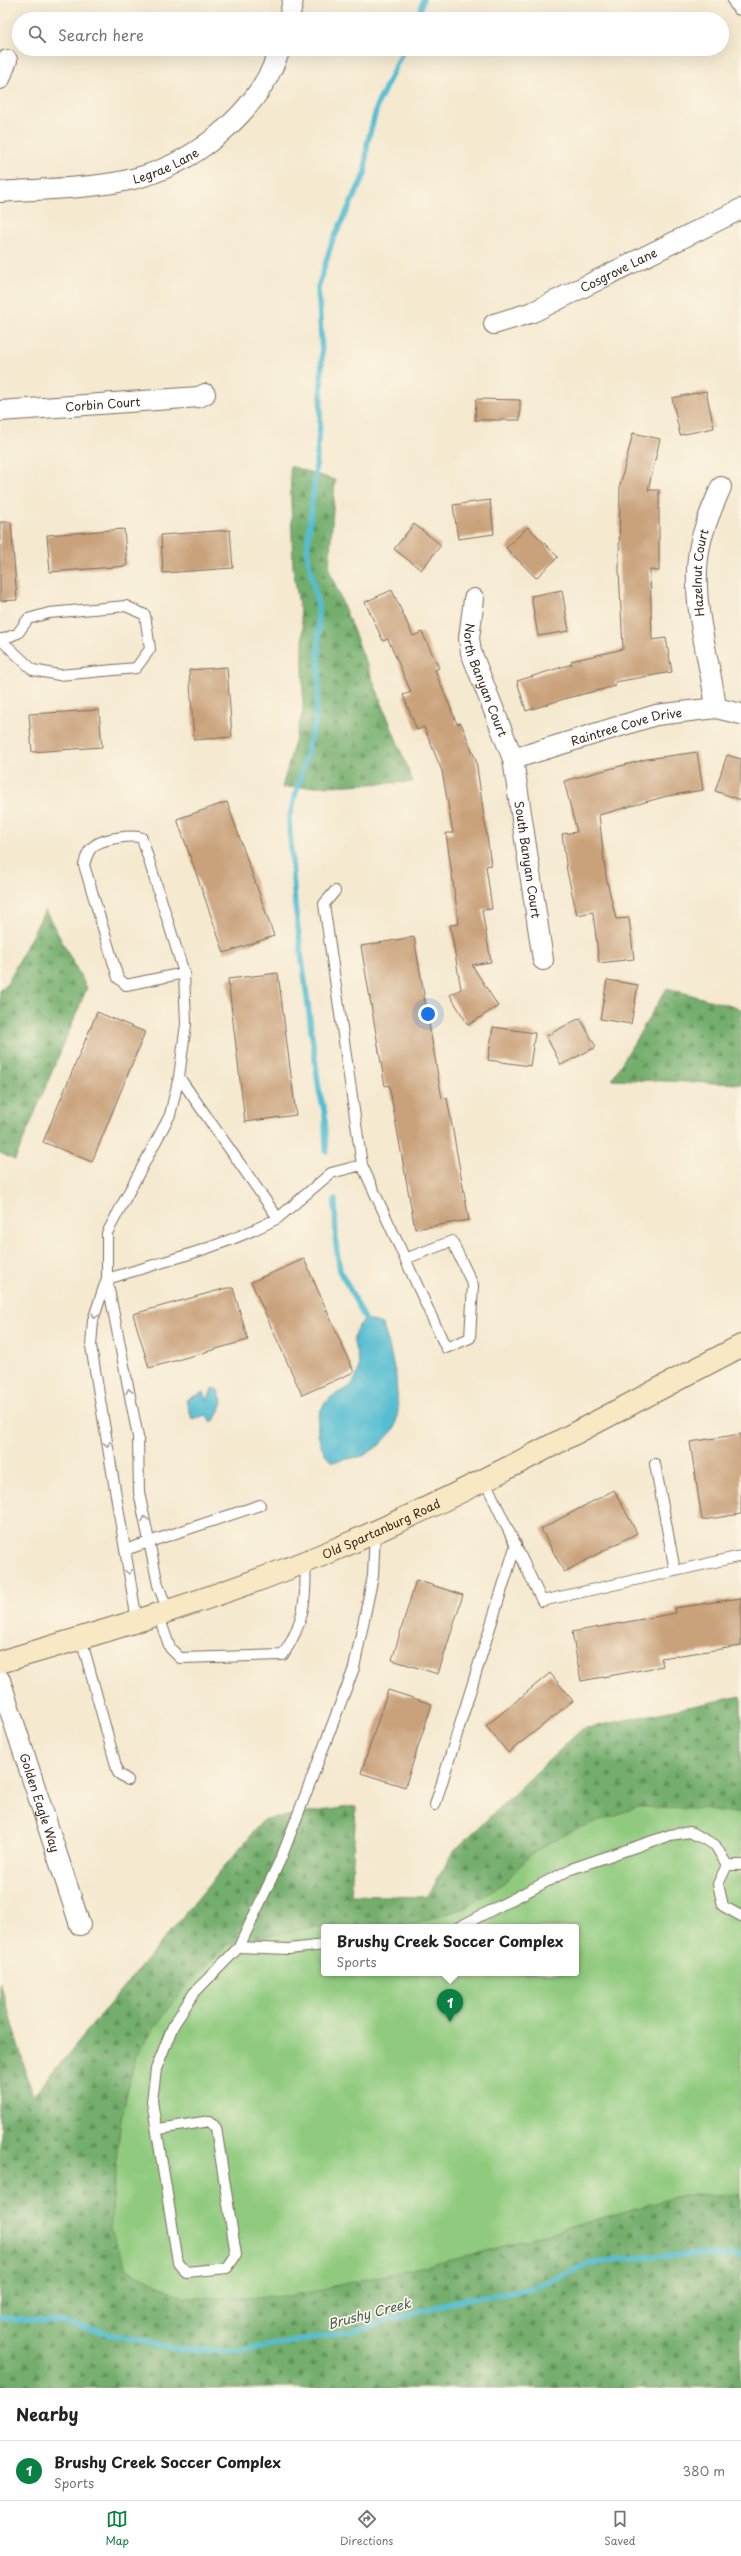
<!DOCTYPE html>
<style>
:root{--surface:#fff;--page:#f2f2f2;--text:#222;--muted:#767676;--line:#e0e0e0;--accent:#0b8043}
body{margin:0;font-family:"Playpen Sans",sans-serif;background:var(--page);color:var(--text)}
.you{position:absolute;left:428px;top:1014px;width:14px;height:14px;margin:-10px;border:3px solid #fff;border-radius:50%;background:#1a73e8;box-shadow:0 0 0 6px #1a73e833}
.badge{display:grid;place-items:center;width:26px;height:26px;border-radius:50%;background:var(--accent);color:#fff;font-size:13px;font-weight:700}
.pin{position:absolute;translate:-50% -33px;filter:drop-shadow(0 1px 2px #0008)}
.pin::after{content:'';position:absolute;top:21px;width:14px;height:12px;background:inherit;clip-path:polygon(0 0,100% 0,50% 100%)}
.popup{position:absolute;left:321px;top:1924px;width:258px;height:52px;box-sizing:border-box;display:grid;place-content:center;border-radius:4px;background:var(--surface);filter:drop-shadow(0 1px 3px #0005);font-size:13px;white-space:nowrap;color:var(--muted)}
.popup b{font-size:15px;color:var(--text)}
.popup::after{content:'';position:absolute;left:50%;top:100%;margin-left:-8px;border:8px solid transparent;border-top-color:var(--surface)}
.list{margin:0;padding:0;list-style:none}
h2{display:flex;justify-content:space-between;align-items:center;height:52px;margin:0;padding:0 16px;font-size:17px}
h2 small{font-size:13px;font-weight:400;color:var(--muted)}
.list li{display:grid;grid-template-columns:26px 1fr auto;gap:12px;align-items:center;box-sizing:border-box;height:60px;padding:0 16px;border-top:1px solid var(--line)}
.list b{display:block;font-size:15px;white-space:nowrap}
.list p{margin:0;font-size:13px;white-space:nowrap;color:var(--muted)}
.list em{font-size:13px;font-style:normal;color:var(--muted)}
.icon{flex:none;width:22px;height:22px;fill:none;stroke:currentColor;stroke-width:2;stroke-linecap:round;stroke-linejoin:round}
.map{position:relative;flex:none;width:741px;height:2388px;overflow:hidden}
.search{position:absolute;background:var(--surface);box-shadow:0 4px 16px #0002;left:12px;right:12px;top:12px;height:44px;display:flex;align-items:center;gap:10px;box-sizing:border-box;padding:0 14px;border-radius:22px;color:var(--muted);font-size:15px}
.sheet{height:112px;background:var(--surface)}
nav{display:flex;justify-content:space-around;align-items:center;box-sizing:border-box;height:56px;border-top:1px solid var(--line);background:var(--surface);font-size:11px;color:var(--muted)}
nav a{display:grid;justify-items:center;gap:2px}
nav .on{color:var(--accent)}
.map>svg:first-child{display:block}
.forest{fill:url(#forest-firs);stroke:#576c46}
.green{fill:#8fca7e;stroke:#657a4e}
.water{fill:#55bdd2;stroke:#487478}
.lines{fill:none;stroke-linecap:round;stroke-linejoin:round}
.stream{stroke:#55bdd2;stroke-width:5.5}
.building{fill:#c9a17a}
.service-casing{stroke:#7c6d5c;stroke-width:12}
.minor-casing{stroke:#7c6d5c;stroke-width:22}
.secondary-casing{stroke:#7c6d5c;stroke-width:24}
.service{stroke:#fff;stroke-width:10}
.minor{stroke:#fff;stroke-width:20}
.secondary{stroke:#f8e8c3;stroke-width:22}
.oneway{stroke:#a79f9a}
.labels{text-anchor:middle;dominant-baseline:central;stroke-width:3.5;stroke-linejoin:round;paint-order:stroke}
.street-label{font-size:12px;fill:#3b2a1e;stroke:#fcf5e5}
.water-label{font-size:13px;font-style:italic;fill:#445d5d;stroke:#fcf5e5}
</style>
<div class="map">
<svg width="741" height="2388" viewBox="0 0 741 2388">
<defs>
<pattern id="forest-firs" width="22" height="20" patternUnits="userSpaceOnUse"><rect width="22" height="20" fill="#73ae6d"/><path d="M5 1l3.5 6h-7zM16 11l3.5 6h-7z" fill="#608e59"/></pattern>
</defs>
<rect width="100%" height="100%" fill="#fcf5e5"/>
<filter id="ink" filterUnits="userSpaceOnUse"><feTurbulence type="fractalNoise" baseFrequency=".025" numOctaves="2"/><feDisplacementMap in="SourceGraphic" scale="8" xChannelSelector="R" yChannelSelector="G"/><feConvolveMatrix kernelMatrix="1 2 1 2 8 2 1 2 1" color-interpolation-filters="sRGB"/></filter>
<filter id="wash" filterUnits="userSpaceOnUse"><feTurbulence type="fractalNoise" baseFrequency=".012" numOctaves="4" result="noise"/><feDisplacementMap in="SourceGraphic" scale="16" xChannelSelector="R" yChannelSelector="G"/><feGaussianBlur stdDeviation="0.9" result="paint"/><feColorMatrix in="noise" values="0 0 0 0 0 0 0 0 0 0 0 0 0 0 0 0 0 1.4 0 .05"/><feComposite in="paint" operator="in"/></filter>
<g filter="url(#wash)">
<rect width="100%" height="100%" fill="#f5e9d0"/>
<path class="forest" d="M290,466L335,480L329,569L413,782L282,788L303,711V630L293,568Z
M45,910L87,988L15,1160L0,1153V990L7,984Z
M667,988L741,1009V1084L612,1079Z
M741,1696V1814L700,1808L573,1830L531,1854L505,1882L465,1908L407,1927H314L136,2055L121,2119L110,2230L469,2256L682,2195L741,2194V2388H0V1982L33,2096L264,1819L356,1806L351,1895L426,1897L455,1850L582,1729Z"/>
<path class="green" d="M638,1807L700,1808L741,1814V2194L682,2195L469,2256L290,2296L185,2298L127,2269L110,2230L121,2119L136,2055L182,1990L228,1944L314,1927H326L324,1973H576V1927H407L465,1908L505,1882L531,1854L573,1830Z"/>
<path class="water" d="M366,1319L382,1324L388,1341L396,1377L398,1411L395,1428L380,1445L363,1456L332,1462C316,1447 311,1414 330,1398C342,1388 352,1392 358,1372C363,1352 341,1339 366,1319Z
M213,1388L218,1390L223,1403L214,1421H210L207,1415L192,1419L186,1400L204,1392L207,1400Z"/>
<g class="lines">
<path class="stream" d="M418,19L423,0
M326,1151L325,1114L319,1090L295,905L289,819L315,722L319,679L318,607L307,552L320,425L322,352L318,288L332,242L365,174L367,144L378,103L404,49
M335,1200L336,1244L340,1270L368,1325
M0,2317L65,2323L176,2349L236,2352L353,2331L456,2301L530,2289L589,2264L621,2259L701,2254L741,2256"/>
</g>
<g id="blocks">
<path class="building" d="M706,391L714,428L680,435L672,398Z
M476,399L520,400V420H475Z
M633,433L660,439L648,490H659V571L650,570L652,640L666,638L672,672L615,682L616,686L567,698L526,711L517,681L572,664L571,661L623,649L619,570L620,485Z
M490,500L494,534L458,539L453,505Z
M0,522H11L17,600L0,601Z
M414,524L441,545L421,570L394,549Z
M528,527L558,557L536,578L506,548Z
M124,529L127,566L50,572L47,535Z
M230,530L233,568L163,573L161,535Z
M392,590L413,636L422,632L439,668L435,670L457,724L461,723L476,760L491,865L486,866L492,909L482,910L491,962L472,965L498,1006L468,1025L450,995L461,989L450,925L459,924L446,833H453L442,771L424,727L417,730L403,695L411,692L388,639L383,641L365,602Z
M562,590L569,631L538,636L531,596Z
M227,667L232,737L194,740L189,670Z
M99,710L102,747L32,752L29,714Z
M697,752L703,790L667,796L599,815L606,877L616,919L629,918L634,959L599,963L593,912L577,915L567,871L562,834L577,832L564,781L647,759Z
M727,755L741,759V800L715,791Z
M227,802L274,936L224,953L177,819Z
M414,937L442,1099L447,1098L469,1220L415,1229L389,1085L385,1086L361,946Z
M278,973L296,1115L245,1122L228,979Z
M607,980L638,985L631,1024L600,1019Z
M97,1012L145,1032L92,1162L43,1142Z
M580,1018L596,1047L561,1065L546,1036Z
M493,1027L535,1033L530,1066L488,1060Z
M304,1259L354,1372L302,1395L251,1282Z
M227,1288H233L248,1340L149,1368L133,1314Z
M741,1434V1514L702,1520L690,1442Z
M614,1490L637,1533L564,1572L541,1529Z
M416,1580L463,1595L438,1674L392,1660Z
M741,1598V1646L661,1658L663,1666L581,1681L572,1632L676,1613L675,1608Z
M550,1673L573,1701L508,1753L486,1726Z
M388,1690L432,1704L405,1787L361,1773Z"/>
</g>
</g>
<g filter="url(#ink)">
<use href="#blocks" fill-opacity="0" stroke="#7c6d5c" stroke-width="1"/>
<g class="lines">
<g class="service-casing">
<path id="service" d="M0,639L33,670L59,675L136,668L150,649L145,615L126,606L49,613L28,619L18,633L1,640
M362,1165L446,1348L470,1338L473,1285L452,1241L405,1259
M278,1218L331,1173L362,1165L324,904L335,891
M107,1279C165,1261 224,1247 278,1218L179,1077
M106,1281L93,1320L91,1346L137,1621
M655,1464L675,1571
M484,1479L542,1601L741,1556
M125,1550L260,1505
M168,1611L158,1585L139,1492L138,1437L107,1279V1233L170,1115L179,1077L186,1024L184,973L142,838C133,834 103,839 95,845C88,849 86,858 84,865L118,978L126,985L184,973
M158,1614L170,1648L180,1658L283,1655C304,1623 307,1599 305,1561
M81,1638L118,1773L128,1780
M435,1805L516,1544
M727,1865L718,1884L723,1906L741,1916
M727,1865H741
M459,1927L571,1869L670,1835L690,1832L715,1845L727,1865
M239,1947L289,1949L324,1945
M159,2129L210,2121L216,2128L236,2255L227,2268L186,2272L178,2262L152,2101L156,2069L173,2026L194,1993L239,1947L282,1856L354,1668L373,1576L375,1531"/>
</g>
<g class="minor-casing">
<g id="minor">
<path d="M738,0L741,5"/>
<path d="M289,19L293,0"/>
<path d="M0,79L7,60"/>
<path id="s1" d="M0,192C41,189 84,189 124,181C191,168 258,114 280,49"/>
<path id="s2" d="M494,324L533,312L741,209"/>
<path id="s3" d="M0,411L199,397L205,394"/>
<path id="s4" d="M474,599L469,638L471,652L513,759L543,960"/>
<path id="s5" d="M716,708C709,653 689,600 700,545C704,525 713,506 721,487"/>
<path id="s6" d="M513,759L656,715L716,708L741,714"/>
<path id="s7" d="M0,1680L80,1925"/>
</g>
</g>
<g class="secondary-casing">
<g id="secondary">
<path id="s8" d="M0,1662C110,1630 221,1597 327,1553C469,1493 604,1417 741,1346"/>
</g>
</g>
<use href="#service" class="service"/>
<use href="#minor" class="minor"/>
<use href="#secondary" class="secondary"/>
</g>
<defs><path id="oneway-chevron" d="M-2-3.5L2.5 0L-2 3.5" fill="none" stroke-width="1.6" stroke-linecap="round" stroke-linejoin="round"/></defs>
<g class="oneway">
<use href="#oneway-chevron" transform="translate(95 1316) rotate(106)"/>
<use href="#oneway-chevron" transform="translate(129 1391) rotate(-101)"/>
<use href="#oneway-chevron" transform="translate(107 1444) rotate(80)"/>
<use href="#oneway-chevron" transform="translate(145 1519) rotate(-102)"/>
<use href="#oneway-chevron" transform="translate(129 1572) rotate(81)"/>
</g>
</g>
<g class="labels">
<g class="street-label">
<text stroke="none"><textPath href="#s1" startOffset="169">Legrae Lane</textPath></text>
<text stroke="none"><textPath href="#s2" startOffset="136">Cosgrove Lane</textPath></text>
<text stroke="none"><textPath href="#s3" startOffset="103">Corbin Court</textPath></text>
<text stroke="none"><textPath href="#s5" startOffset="137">Hazelnut Court</textPath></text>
<text stroke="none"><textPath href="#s4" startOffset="84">North Banyan Court</textPath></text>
<text stroke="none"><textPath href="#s6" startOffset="118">Raintree Cove Drive</textPath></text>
<text stroke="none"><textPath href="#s4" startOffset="270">South Banyan Court</textPath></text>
<text stroke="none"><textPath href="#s8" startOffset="404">Old Spartanburg Road</textPath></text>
<text stroke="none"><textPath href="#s7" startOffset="129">Golden Eagle Way</textPath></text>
</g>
<g class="water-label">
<text transform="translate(369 2313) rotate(-15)">Brushy Creek</text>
</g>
</g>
</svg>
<div class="you"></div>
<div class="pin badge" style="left:450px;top:2022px">1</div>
<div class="popup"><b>Brushy Creek Soccer Complex</b>Sports</div>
<div class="search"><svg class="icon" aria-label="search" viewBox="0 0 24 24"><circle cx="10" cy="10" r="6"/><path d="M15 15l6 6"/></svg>Search here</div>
</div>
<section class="sheet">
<h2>Nearby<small></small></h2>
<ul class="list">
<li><span class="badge">1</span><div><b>Brushy Creek Soccer Complex</b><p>Sports</p></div><em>380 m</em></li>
</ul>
</section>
<nav>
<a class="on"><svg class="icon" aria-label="map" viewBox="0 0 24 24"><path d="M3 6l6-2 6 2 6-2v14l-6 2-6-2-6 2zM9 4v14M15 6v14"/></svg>Map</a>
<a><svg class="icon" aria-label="directions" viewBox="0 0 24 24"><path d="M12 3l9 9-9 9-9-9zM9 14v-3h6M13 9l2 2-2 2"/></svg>Directions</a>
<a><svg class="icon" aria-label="saved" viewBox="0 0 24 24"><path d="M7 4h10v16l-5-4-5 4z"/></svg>Saved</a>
</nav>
